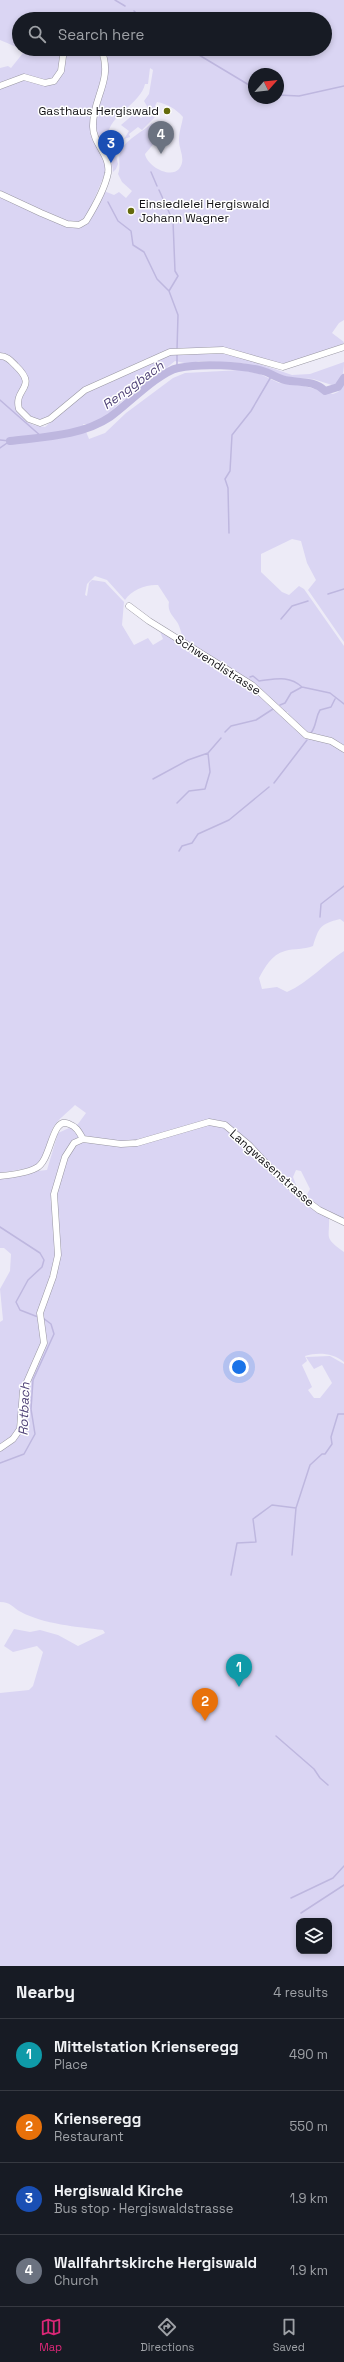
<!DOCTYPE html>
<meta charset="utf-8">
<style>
:root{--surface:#171b24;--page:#20242c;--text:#f1f3f6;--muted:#9ea1a6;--line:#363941;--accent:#db2777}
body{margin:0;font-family:"Space Grotesk",sans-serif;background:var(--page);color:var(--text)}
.controls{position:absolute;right:12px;bottom:12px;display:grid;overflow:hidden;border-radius:8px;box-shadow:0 2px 6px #0003}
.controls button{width:36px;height:36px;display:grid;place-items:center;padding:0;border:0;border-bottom:1px solid var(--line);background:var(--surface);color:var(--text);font:20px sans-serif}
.compass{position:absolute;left:248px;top:68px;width:36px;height:36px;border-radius:50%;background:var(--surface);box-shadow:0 2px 6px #0003;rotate:63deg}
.you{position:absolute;left:239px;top:1367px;width:14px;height:14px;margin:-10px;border:3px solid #fff;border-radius:50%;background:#1a73e8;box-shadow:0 0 0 6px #1a73e833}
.badge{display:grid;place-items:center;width:26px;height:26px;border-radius:50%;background:var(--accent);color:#fff;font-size:13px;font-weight:700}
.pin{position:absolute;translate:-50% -33px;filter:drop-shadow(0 1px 2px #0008)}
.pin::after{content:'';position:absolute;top:21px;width:14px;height:12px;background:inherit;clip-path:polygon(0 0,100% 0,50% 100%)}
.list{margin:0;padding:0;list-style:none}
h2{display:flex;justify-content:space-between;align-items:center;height:52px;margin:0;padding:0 16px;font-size:17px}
h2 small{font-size:13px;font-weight:400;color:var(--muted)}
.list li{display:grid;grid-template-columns:26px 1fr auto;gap:12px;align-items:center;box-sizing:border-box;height:72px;padding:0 16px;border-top:1px solid var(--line)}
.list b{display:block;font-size:15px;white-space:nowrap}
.list p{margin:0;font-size:13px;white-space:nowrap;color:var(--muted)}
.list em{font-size:13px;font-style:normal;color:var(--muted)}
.icon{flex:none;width:22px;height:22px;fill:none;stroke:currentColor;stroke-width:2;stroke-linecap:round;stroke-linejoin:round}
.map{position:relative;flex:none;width:344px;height:1966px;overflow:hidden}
.search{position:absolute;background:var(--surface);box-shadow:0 2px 6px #0003;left:12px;right:12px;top:12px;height:44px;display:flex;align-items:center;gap:10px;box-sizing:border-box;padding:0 14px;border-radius:22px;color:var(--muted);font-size:15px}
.sheet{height:340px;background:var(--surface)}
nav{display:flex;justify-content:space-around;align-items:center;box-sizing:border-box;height:56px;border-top:1px solid var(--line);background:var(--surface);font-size:11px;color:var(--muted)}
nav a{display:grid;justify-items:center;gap:2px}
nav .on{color:var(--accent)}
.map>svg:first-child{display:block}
.green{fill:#dad5f3;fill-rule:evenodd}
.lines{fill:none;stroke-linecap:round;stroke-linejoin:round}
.stream{stroke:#beb7df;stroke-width:1.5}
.river{stroke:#beb7df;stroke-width:8}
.minor-casing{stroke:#9997a2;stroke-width:7}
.minor{stroke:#fff;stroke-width:6}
.poi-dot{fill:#646a0b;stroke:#fff;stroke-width:1.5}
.labels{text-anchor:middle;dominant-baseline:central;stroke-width:3;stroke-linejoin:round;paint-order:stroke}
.poi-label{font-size:12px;fill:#131216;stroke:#fff;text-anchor:end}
.street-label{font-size:12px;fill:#131216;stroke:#fff}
.water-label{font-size:13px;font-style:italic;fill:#504378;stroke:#fff}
</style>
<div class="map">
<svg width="344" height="1966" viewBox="0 0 344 1966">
<rect width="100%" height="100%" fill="#edebf7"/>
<path class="green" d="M0,0H344V320L339,323L332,333L344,342L343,344L296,361L281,364L222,347L174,349L146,359L85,387L45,420C33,422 23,413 20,402C22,395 29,390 29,382C28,370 10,354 0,354V88L23,78L44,84L55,83L62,75L66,49H98L104,72L92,130L104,159L106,171L90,209L94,210L104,191L114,195L119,192L126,198L132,191L122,182L118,174C121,167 118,160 120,153C124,140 143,132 152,123L156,135L172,127L174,139L166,134L156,141L145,154C147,166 170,179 179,169C187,159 178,149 179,139C179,132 182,124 183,117C175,108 167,104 157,102L155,106L157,107L152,115L155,117L142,130L138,127L129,134L130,137L124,139L129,131L121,125L134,114L141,118L147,114L148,108L144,101L149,94L153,70L150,68L148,84H145C140,106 102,118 109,141L112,140L113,143L118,164L116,169L113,172C113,154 95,146 95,128C94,100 116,76 102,49H325V19H19V48L0,40ZM254,74H278V98H254Z
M20,49H62L58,72L55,78L47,81L23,74L0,84V68L8,66L11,68L23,53Z
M178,352L231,354L292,375L310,374L344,362C344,371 343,383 332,385L313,379L282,377L243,363L199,361L189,364L175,361L146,385L122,401L104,418L94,424H83L89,439L105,433L126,413L173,378L185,373L241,370L260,374L279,383L304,386L333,394L338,392L344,385V642L308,590L316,580L307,563L301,541L292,539L261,554V572L282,592L289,595L299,586L304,589L344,646V748C330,739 288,733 288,712H282L247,680L183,640C182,636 180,626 177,622C173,616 167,611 169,602L158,585C147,584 131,590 125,600L107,580L95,576L87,584L85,595L87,596L89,583L92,580L105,582L124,602L122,625L134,645L148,638L153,645L163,639L159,629L251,685L305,735L332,743L344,750V922L340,919C320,924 319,927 313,946C303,950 295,948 285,951C271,955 265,967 259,978L262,989L277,987L287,992C309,982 324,964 344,951V1221L325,1212L305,1198L310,1189L301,1171L296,1170L293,1177L299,1193L270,1166C280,1187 311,1204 329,1217C330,1239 323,1237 344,1252V1362C333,1353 318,1352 305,1356L307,1361L302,1365L312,1387L308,1390L314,1398H320L332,1383L322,1365L314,1369L306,1357L330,1356L344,1364V1966H0V1693L29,1690L33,1686L43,1652L37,1646L13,1652L4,1646L14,1629L30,1632L40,1630L58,1635L78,1646L105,1633L103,1630C78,1627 43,1624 21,1612C13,1608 11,1602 0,1602V1322L3,1320L0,1289L10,1271L11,1254L4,1248H0V1175L47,1170L58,1133L78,1124L86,1113L75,1105C68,1112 57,1120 53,1128C46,1142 50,1158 35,1167L0,1173V358C9,359 27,374 24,384C23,391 18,395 16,402C19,418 28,426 45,427L85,392L121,377L157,358ZM299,1921H329V1951H299Z"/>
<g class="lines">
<path class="stream" d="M115,0L125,6
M134,11L143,19
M189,49L254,88
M278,95L299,96L344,86
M151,172L157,186
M159,190L173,221L175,271L178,276L169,291L178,315L177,350
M108,202L118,221L131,231L133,245L144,252L157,279L169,291
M177,368V354
M0,400L42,437
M0,440L10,441
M0,448L10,441
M229,533L228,488L225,479L230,471L232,435L251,411L272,375
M328,594L344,589
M281,619L292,606L308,601
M250,677L253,676L259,681C276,679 289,675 302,687
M280,705L285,703L291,693L302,687L330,693L344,704
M225,732L231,726L256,720L273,709
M311,733C317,725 315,718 320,710L331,707L335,699
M153,779L188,760L208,753
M274,783L307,740
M177,803L189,791L205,789L210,772L208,753L221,738
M179,851L182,846L192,843L198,834L229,820L269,787
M320,917L321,904L344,886
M0,1227L40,1253L44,1260L42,1267L28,1280L16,1302L20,1310L38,1317
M0,1463L24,1454L35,1434L31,1409L33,1380L54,1334L51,1324L43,1318
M292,1555L296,1508L310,1465L322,1454H325L332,1444L331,1437L338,1414H344
M231,1575L237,1543L256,1542L253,1519L272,1505L296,1508
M276,1736L314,1769L320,1778L328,1785
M291,1898L333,1878L344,1866
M301,1913L344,1885"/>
<path class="river" d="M10,441C42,437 82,436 110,417C127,405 159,372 178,368C201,363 241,365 263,371C270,373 277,378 285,380C299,383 314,380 325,391L338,387L344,378"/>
<g class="minor-casing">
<path id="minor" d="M0,86L24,77L45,83L54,81L61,71L64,49
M0,194L41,213L67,224L79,225L86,221C94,208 105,188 108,173C111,156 93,144 93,127C92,98 114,80 101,49
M0,356C7,356 11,361 16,366C39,388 13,388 19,409L29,419L40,423L50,419L85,390L170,352L223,350L283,367L344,347
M129,606L149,621L252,685L306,735L331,741L344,749
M0,1176C11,1175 27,1173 36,1168C52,1161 51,1115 69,1124C77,1127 79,1132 83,1139
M0,1448L13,1439L20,1429L23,1391L44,1343L40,1313L53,1277L58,1255L54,1194L65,1157L74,1143L83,1139L121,1144L137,1143L209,1122L225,1125L249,1145L276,1174L303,1198L319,1210L344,1222"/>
</g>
<use href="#minor" class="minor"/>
</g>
<g class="poi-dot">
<circle cx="167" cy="111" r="4"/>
<circle cx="131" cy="211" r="4"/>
</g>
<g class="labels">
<g class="poi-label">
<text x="159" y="111">Gasthaus Hergiswald</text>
<text x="139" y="204" text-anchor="start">Einsiedlelei Hergiswald<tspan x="139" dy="14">Johann Wagner</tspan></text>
</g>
<g class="street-label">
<text transform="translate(218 665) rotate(33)">Schwendistrasse</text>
<text transform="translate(272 1168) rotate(42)">Langwasenstrasse</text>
</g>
<g class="water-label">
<text transform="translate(133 385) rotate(-36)">Renggbach</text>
<text transform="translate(24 1409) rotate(-88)">Rotbach</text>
</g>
</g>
</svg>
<div class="controls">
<button><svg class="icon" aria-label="layers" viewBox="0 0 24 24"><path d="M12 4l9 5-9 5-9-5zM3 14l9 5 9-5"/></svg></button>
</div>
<svg class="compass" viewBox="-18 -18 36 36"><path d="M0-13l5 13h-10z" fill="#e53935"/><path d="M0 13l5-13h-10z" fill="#9ea1a6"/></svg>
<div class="you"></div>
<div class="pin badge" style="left:239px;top:1687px;background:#0f9aa8">1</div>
<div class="pin badge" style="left:205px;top:1721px;background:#e8710a">2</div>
<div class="pin badge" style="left:111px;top:163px;background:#1a4fb4">3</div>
<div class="pin badge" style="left:161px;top:154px;background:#6b7280">4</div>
<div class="search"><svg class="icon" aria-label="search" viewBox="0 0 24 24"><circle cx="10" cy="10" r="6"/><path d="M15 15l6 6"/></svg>Search here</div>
</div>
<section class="sheet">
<h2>Nearby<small>4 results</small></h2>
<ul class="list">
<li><span class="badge" style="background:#0f9aa8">1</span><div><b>Mittelstation Krienseregg</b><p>Place</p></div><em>490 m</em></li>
<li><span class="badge" style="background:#e8710a">2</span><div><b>Krienseregg</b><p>Restaurant</p></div><em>550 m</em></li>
<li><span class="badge" style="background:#1a4fb4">3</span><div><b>Hergiswald Kirche</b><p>Bus stop · Hergiswaldstrasse</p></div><em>1.9 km</em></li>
<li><span class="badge" style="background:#6b7280">4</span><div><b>Wallfahrtskirche Hergiswald</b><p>Church</p></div><em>1.9 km</em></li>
</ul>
</section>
<nav>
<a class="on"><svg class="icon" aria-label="map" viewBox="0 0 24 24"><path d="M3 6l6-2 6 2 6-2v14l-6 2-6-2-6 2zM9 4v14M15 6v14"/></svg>Map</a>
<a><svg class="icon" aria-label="directions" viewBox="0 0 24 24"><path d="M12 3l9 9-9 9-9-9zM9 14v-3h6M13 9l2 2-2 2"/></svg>Directions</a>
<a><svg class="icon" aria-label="saved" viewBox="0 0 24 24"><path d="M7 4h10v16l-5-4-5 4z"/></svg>Saved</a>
</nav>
